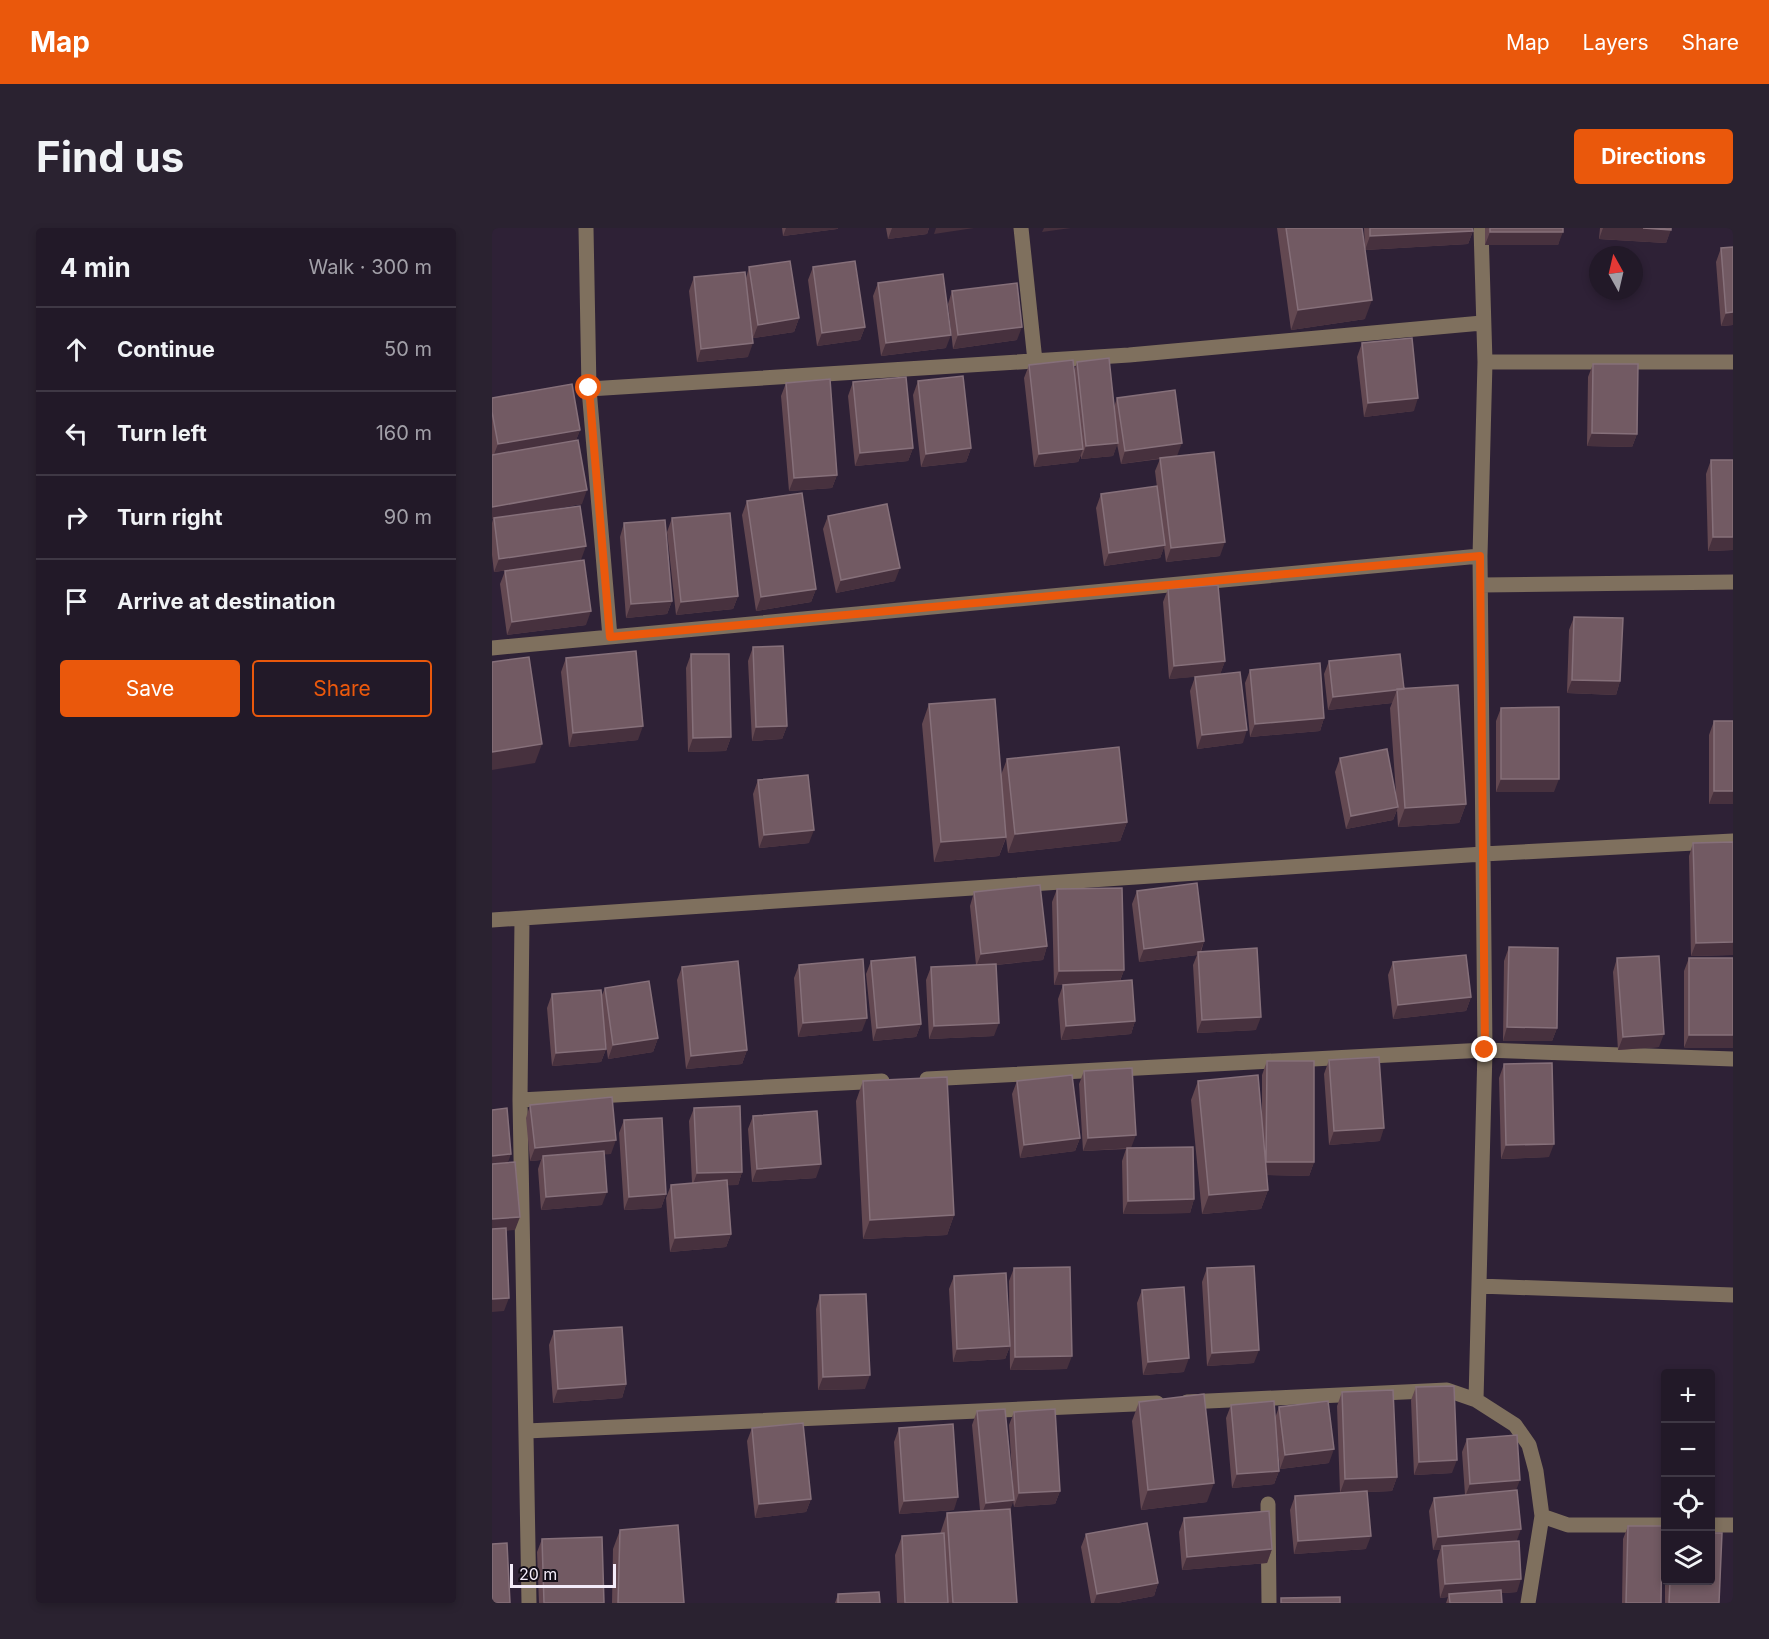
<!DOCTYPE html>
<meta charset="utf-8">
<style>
:root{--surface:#221928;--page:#2a2230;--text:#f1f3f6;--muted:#a2a0a8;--line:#3f3845;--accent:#ea580c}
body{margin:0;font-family:Inter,sans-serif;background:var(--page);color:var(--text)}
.controls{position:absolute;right:18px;bottom:18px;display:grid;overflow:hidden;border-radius:6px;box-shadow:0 3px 9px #0003}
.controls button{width:54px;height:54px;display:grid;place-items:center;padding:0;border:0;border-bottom:2px solid var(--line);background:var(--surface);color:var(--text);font:30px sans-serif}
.compass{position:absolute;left:1097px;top:18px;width:54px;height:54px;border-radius:50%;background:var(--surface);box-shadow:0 3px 9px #0003;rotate:352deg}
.scale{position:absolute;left:18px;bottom:15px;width:106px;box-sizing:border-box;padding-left:6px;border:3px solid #f3ebf9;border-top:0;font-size:16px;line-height:21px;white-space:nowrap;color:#f3ebf9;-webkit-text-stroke:4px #130d17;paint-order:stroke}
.stop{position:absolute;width:18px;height:18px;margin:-14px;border:4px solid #ea580c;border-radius:50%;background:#fff}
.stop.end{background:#ea580c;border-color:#fff;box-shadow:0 2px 6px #0008}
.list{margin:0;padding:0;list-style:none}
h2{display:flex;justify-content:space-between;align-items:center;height:78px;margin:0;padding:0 24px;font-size:26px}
h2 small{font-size:20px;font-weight:400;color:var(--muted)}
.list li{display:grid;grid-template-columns:39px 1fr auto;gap:18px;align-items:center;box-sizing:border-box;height:84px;padding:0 24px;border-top:2px solid var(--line)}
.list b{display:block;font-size:22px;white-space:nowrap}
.list em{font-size:20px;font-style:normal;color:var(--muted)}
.actions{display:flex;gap:12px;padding:18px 24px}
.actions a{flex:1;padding:14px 0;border:2px solid var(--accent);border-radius:6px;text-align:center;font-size:21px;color:var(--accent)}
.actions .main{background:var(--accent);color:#fff}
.icon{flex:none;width:33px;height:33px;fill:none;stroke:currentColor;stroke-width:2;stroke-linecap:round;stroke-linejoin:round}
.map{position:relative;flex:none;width:1241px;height:1375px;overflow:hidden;border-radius:6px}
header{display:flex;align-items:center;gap:36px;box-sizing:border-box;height:84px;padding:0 30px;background:var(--accent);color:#fff}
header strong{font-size:28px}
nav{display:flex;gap:33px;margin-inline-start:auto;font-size:21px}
.intro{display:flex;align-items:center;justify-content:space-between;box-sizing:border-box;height:144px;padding:0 36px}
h1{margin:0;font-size:42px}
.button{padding:15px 27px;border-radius:6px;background:var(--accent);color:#fff;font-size:21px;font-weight:700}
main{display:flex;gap:36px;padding:0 36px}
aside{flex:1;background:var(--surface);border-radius:6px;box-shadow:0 3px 9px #0003}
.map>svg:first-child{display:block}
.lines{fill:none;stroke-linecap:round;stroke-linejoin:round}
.minor{stroke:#7f705e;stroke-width:15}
.wall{fill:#634851}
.shaded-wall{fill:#47313e}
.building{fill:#725a63;stroke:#86707a;stroke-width:1.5}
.route{stroke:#ea580c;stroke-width:8}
</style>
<header>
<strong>Map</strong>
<nav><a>Map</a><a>Layers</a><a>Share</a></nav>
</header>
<div class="intro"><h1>Find us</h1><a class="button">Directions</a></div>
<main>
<aside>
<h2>4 min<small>Walk · 300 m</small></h2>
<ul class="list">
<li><svg class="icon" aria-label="ahead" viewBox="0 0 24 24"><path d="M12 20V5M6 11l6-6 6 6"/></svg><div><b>Continue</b></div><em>50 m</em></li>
<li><svg class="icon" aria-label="left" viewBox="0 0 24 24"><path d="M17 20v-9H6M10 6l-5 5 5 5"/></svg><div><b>Turn left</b></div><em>160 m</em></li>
<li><svg class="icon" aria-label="right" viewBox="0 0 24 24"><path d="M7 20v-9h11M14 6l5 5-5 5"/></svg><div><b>Turn right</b></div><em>90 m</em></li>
<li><svg class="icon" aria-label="arrive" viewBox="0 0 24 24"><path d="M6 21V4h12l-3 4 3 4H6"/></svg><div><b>Arrive at destination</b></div></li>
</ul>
<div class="actions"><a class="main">Save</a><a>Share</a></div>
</aside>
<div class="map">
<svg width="1241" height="1375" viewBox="0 0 1241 1375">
<rect width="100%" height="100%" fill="#2e2136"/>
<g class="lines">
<path class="minor" d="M94,0L97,161L118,409
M529,0L543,133
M989,0L993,134L988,328L993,822L984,1172L1023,1197L1037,1217L1044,1243L1050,1288L1036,1375
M993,134H1241
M97,161L637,127L990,95
M989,357L1241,354
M0,420L988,328
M30,691L28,872L37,1375
M0,692L991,626L1241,613
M435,851L993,822L1241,831
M28,872L390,853
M987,1058L1241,1067
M695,1174L955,1162L984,1172
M34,1203L665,1175
M776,1276L777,1375
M1050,1288L1076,1297H1174
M1218,1297H1241"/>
</g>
<path class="wall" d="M290,0H346L345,1L291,8Z
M394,0H437L435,6L396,11Z
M785,0H870L873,91L799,102Z
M872,0H980L981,3L976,16L873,22Z
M993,0H1071L1066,17H993Z
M1108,0H1179L1174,15L1107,11Z
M1229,20L1241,97L1229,98L1224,34Z
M257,39L307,90L302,104L261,110L257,81L256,129L205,134L197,63L202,49L254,50Z
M321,39L373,99L368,112L325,118L316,52Z
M386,55L454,120L389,128L381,68Z
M460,63L525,112L461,121L456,76Z
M870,115L922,183L872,189L865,129Z
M585,134L622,179L625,170L685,228L728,328L674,334L672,319L668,330L612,338L604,280L609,266L667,276L663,243L668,231L629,236L625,216L621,228L589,231V227L586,234L542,239L532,150L537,137L582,143Z
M1101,136L1145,206L1140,219L1095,218L1096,149Z
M426,153L479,220L474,234L429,239L421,167Z
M361,154L421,220L416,233L363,238L356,168Z
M294,155L345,247L340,260L297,263L289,168Z
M0,170L88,202L84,212L90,276L25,287L89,332L2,344L0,327V295L1,291H0Z
M1219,232H1241V322L1216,323L1214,246Z
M255,273L324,361L319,374L264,383L250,287Z
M336,288L403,353L344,365L331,301Z
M180,290L246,368L241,381L184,387L175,304Z
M132,295L180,373L175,386L134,390L128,309Z
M13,343L94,397L15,407L8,356Z
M676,361L733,433L728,446L751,515L705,521L698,463L703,449L719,447L677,451L671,374Z
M1082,389L1128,453L1124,467L1075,465L1077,402Z
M261,419L295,498L290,511L260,513L256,433Z
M199,426L239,509L234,523L196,524L194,440Z
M74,430L146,512L77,519L69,444Z
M837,433L912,461L974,576L967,595L906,599L905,582L901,592L854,601L843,544L848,530L904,565L898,480L900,475L836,482L832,446Z
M758,442L832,490L828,503L758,509L753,455Z
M437,476L509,547L515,531L635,594L628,613L516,625L514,610L507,628L442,634L430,496Z
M1009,480L1062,564H1004V493Z
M1222,493L1241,576H1217V507Z
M266,552L317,615L267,620L261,566Z
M1241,614V727L1199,728L1197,628L1201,615Z
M565,661L632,742L628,753L643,793L639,806L569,812L566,771L571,757L580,756L562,757L560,674Z
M645,663L712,713L709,724L764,802L705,805L701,737L705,727L647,734L640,676Z
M482,664L555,718L551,732L504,737L502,808L437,811L434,752L439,739L484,737L478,678Z
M1017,719L1065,800L1060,813H1011L1012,733Z
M1125,730L1167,819L1126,822L1121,744Z
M1197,730H1241L1192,820V743Z
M379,733L429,796L424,809L381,813L374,746Z
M901,734L979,769L974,783L901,791L896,747Z
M307,737L370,803L306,809L302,750Z
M190,739L255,822L250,836L194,841L185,752Z
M113,760L166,810L161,824L116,831L112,802L114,821L109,834L60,838L55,780L60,766L109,769Z
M837,832L888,913L837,917L832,846Z
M775,833L822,934L817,948L775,947L776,962L769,981L710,986L699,872L706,853L770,891V847Z
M1012,836L1057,929L1009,931L1007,850Z
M592,843L639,920L702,971L698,985L631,986L630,933L634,921L591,923L587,856Z
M371,853L462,987L455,1007L371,1011L364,873Z
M525,853L588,910L583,923L528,930L520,866Z
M38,877L119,926H112L110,977L49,982L46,941L49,932L38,933L34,890Z
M202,880L250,944L246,957H236L239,1006L234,1019L178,1024L174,970L179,957L200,955L197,893Z
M261,888L324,950L260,954L256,901Z
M132,892L174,966L169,980L132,982L127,905Z
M522,1040L575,1141L518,1142L517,1053Z
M715,1040L762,1135L715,1138L710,1054Z
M462,1048L518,1118L513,1131L461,1134L457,1061Z
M650,1062L692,1144L651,1147L645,1075Z
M328,1067L373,1161L326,1162L324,1081Z
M62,1103L134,1156L130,1170L61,1175L57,1117Z
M924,1159L960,1245L922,1247L919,1172Z
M850,1164L905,1249L900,1263L875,1264L874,1321L802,1326L798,1282L803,1268L848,1265L845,1178Z
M647,1174L715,1274L649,1282L640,1193Z
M739,1177L783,1190L787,1179L837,1235L788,1241L785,1212L787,1243L782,1256L740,1260L734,1190Z
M485,1183L521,1260L517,1197L522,1184L568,1263L563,1276L522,1279L521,1273L518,1281L525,1375H405L403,1327L410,1308L448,1306L455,1285L488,1282L480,1197Z
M260,1200L319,1271L314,1284L263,1290L255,1213Z
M407,1200L462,1282L407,1286L402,1214Z
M975,1211L1024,1262L1025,1364L1010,1365V1375H954L956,1369L948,1370L945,1332L948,1322H941L937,1283L942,1270L973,1267L970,1224Z
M692,1290L780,1321L775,1335L690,1342L687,1304Z
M1136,1298L1169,1375H1130L1131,1311Z
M128,1302L192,1375H120L121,1321Z
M594,1306L666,1355L662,1368L625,1375H599L589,1319Z
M50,1311L112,1375H47L45,1324Z
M1173,1351V1353H1218L1227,1375H1173Z
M346,1366L388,1375H343Z"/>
<path class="shaded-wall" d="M294,0H346L345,1L291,8Z
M400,0H437L435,6L396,11Z
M444,0H482L442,6Z
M552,0H579L550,4Z
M1111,0H1151L1179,2L1174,15L1107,11Z
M981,3L976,16L873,22L878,8Z
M998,4H1071L1066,17H993Z
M880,72L873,91L799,102L806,82Z
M1241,84V97L1229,98L1234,85Z
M307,90L302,104L261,110L266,97Z
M373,99L368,112L325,118L330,105Z
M530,99L525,112L461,121L466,107Z
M459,107L454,120L389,128L394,115Z
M261,115L256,129L205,134L209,121Z
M926,170L922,183L872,189L876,175Z
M88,202L83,215L1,229L6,216Z
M1100,205L1145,206L1140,219L1095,218Z
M626,215L621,228L589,231L594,218Z
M690,215L685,228L629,236L633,223Z
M421,220L416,233L363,238L368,225Z
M479,220L474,234L429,239L434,226Z
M591,221L586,234L542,239L547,226Z
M345,247L340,260L297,263L302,250Z
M95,262L90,276L0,291V279Z
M1221,309H1241V322L1216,323Z
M733,314L728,328L674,334L679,320Z
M673,317L668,330L612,338L617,325Z
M94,318L89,332L2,344L7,331Z
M408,340L403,353L344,365L349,352Z
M324,361L319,374L264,383L269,369Z
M246,368L241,381L184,387L189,374Z
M180,373L175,386L134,390L139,376Z
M99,383L94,397L15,407L20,394Z
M733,433L728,447L677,451L682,438Z
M1080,452L1128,453L1124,467L1075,465Z
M905,462L900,475L836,482L841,469Z
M832,490L828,503L758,509L763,496Z
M151,498L146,512L77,519L81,505Z
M295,498L290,511L260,513L264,499Z
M755,502L751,515L705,521L710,507Z
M239,509L234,523L196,524L201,510Z
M50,516L43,535L0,542V524Z
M1009,551H1067L1062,564H1004Z
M1222,563H1241V576H1217Z
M974,576L967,595L906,599L913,580Z
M906,579L901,592L854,601L859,588Z
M635,594L628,613L516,625L523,606Z
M322,602L317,615L267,620L272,607Z
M514,609L507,628L442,634L449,614Z
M712,713L707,727L706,724L705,727L647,734L652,721Z
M1241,714V727L1199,728L1204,715Z
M555,718L551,732L484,739L489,726Z
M632,742L627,755L562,757L567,743Z
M979,769L974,783L901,791L906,777Z
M769,789L764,802L705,805L710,792Z
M375,790L370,803L306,809L311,795Z
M643,793L639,806L569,812L574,798Z
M507,795L502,808L437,811L442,798Z
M429,796L424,809L381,813L385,800Z
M1015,799L1065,800L1060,813H1011Z
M1172,806L1167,819L1126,822L1131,809Z
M1197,807H1241V820H1192Z
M166,810L161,824L116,831L121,817Z
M114,821L109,834L60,838L64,825Z
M255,822L250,836L194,841L199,828Z
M892,900L888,913L837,917L842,903Z
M644,907L639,920L591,923L596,910Z
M588,910L583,923L528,930L532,917Z
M124,912L119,926L51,932V928L49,932L38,933L43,920Z
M1062,916L1057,929L1009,931L1014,917Z
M19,926L14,940L0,941V928Z
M774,934H822L817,948L769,947Z
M329,936L324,950L260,954L265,941Z
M250,944L246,957L200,959L205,945Z
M776,962L769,981L710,986L717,967Z
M115,964L110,977L49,982L54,969Z
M174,966L169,980L132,982L137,969Z
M702,971L698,985L631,986L636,973Z
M462,987L455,1007L371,1011L378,992Z
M28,989L23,1002L0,1004V991Z
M239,1006L234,1019L178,1024L183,1010Z
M17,1070L12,1083L0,1084V1071Z
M518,1118L513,1131L461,1134L465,1121Z
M767,1122L762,1135L715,1138L720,1125Z
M580,1128L575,1141L518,1142L523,1129Z
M697,1130L692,1144L651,1147L656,1134Z
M378,1147L373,1161L326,1162L331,1149Z
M134,1156L130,1170L61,1175L66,1161Z
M842,1221L837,1235L788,1241L793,1227Z
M965,1232L960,1245L922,1247L927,1234Z
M787,1243L782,1256L740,1260L745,1246Z
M905,1249L900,1263L848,1265L853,1251Z
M1028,1252L1023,1265L973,1269L978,1256Z
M722,1255L715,1274L649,1282L656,1262Z
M568,1263L563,1276L522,1279L527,1265Z
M466,1269L462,1282L407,1286L412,1273Z
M319,1271L314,1284L263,1290L267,1276Z
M522,1272L517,1285L489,1288L494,1275Z
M1029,1301L1024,1315L950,1318L948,1322H941L946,1309Z
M879,1308L874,1321L802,1326L806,1313Z
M780,1321L775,1335L690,1342L695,1329Z
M1029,1351L1025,1364L957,1369V1366L956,1369L948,1370L953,1356Z
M666,1355L662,1368L625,1375H602L605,1366Z"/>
<path class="building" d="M794,0H870L880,72L806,82Z
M878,0H980L981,3L878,8Z
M998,0H1071V4H998Z
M1151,0H1179V2Z
M1241,19V84L1234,85L1229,20Z
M298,33L307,90L266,97L257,39Z
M363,33L373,99L330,105L321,39Z
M253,44L261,115L209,121L202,49Z
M451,46L459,107L394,115L386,55Z
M525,55L530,99L466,107L460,63Z
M920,110L926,170L876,175L870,115Z
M617,130L626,215L594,218L585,134Z
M581,132L591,221L547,226L537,137Z
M1101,136H1146L1145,206L1100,205Z
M471,148L479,220L434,226L426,153Z
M414,149L421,220L368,225L361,154Z
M338,151L345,247L302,250L294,155Z
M80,156L88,202L6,216L0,184V170Z
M683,162L690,215L633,223L625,170Z
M86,212L95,262L0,279V227Z
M722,224L733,314L679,320L668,230Z
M1219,232H1241V309H1221Z
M665,258L673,317L617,325L609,266Z
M310,265L324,361L269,369L255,273Z
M395,276L408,340L349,352L336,288Z
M88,278L94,318L7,331L2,290Z
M238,285L246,368L189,374L180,290Z
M173,292L180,373L139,376L132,295Z
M92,332L99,383L20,394L13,343Z
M726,357L733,433L682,438L676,361Z
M1082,389L1131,390L1128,453L1080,452Z
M291,418L295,498L264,499L261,419Z
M144,423L151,498L81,505L74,430Z
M199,426H237L239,509L201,510Z
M908,426L912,461L841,469L837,433Z
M37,429L50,516L0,524V434Z
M828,435L832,490L763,496L758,442Z
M748,444L755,502L710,507L703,449Z
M966,457L974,576L913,580L905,461Z
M503,471L514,609L449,614L437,476Z
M1067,479V551H1009V480Z
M1222,493H1241V563H1222Z
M627,519L635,594L523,606L515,531Z
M895,521L906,579L859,588L848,530Z
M316,547L322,602L272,607L266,552Z
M1241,614V714L1204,715L1201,615Z
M705,655L712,713L652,721L645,663Z
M548,657L555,718L489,726L482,664Z
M630,660L632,742L567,743L565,661Z
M1017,719L1066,720L1065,800L1015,799Z
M765,720L769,789L710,792L706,724Z
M974,727L979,769L906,777L901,734Z
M1167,728L1172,806L1131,809L1125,730Z
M423,729L429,796L385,800L379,733Z
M1197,730H1241V807H1197Z
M371,731L375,790L311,795L307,737Z
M246,733L255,822L199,828L190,739Z
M504,736L507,795L442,798L439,739Z
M640,752L643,793L574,798L571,757Z
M157,753L166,810L121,817L113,760Z
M109,762L114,821L64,825L60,766Z
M887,829L892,900L842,903L837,832Z
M775,833H822V934H774Z
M1060,835L1062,916L1014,917L1012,836Z
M640,840L644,907L596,910L592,843Z
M580,847L588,910L532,917L525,853Z
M766,847L776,962L717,967L706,853Z
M455,849L462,987L378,992L371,853Z
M120,869L124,912L43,920L38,877Z
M248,878L250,944L205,945L202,880Z
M15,880L19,926L0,928V882Z
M325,883L329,936L265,941L261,888Z
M170,890L174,966L137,969L132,892Z
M701,919L702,971L636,973L635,920Z
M112,923L115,964L54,969L51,928Z
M23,934L28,989L0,991V936Z
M235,952L239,1006L183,1010L179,957Z
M14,1000L17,1070L0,1071V1001Z
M762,1038L767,1122L720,1125L715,1040Z
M578,1039L580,1128L523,1129L522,1040Z
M514,1045L518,1118L465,1121L462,1048Z
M692,1059L697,1130L656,1134L650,1062Z
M374,1066L378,1147L331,1149L328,1067Z
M130,1099L134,1156L66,1161L62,1103Z
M962,1158L965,1232L927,1234L924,1159Z
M901,1162L905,1249L853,1251L850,1164Z
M712,1166L722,1255L656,1262L647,1174Z
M782,1173L787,1243L745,1246L739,1177Z
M836,1173L842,1221L793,1227L787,1179Z
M513,1181L522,1272L494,1275L485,1183Z
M563,1181L568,1263L527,1265L522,1184Z
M311,1195L319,1271L267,1276L260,1200Z
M461,1196L466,1269L412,1273L407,1200Z
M1025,1207L1028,1252L978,1256L975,1211Z
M1025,1262L1029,1301L946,1309L942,1270Z
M875,1263L879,1308L806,1313L803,1268Z
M518,1281L525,1375H461L455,1285Z
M777,1283L780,1321L695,1329L692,1290Z
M655,1295L666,1355L605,1366L594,1306Z
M186,1297L192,1375H126L128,1302Z
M1136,1298H1170L1169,1375H1134Z
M452,1305L456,1375H413L410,1308Z
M1218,1305H1230L1227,1375H1177L1178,1353H1218Z
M110,1309L112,1375H52L50,1311Z
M1027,1313L1029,1351L953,1356L950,1318Z
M15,1315L18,1375H0V1316Z
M1009,1362L1010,1375H958L957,1366Z
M387,1364L388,1375H346V1366Z
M848,1369V1375H789V1370Z"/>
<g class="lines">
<path class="route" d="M97,160L118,409L988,328L993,822"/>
</g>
</svg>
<div class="controls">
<button>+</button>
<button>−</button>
<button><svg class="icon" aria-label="locate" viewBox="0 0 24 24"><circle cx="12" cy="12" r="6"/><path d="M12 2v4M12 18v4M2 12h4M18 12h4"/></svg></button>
<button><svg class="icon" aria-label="layers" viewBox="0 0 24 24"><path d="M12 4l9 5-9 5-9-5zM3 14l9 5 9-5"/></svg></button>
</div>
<svg class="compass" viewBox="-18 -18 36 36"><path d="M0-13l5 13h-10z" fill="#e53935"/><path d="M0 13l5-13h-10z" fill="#a2a0a8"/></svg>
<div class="scale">20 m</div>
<div class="stop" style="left:97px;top:160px"></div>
<div class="stop end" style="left:993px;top:822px"></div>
</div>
</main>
